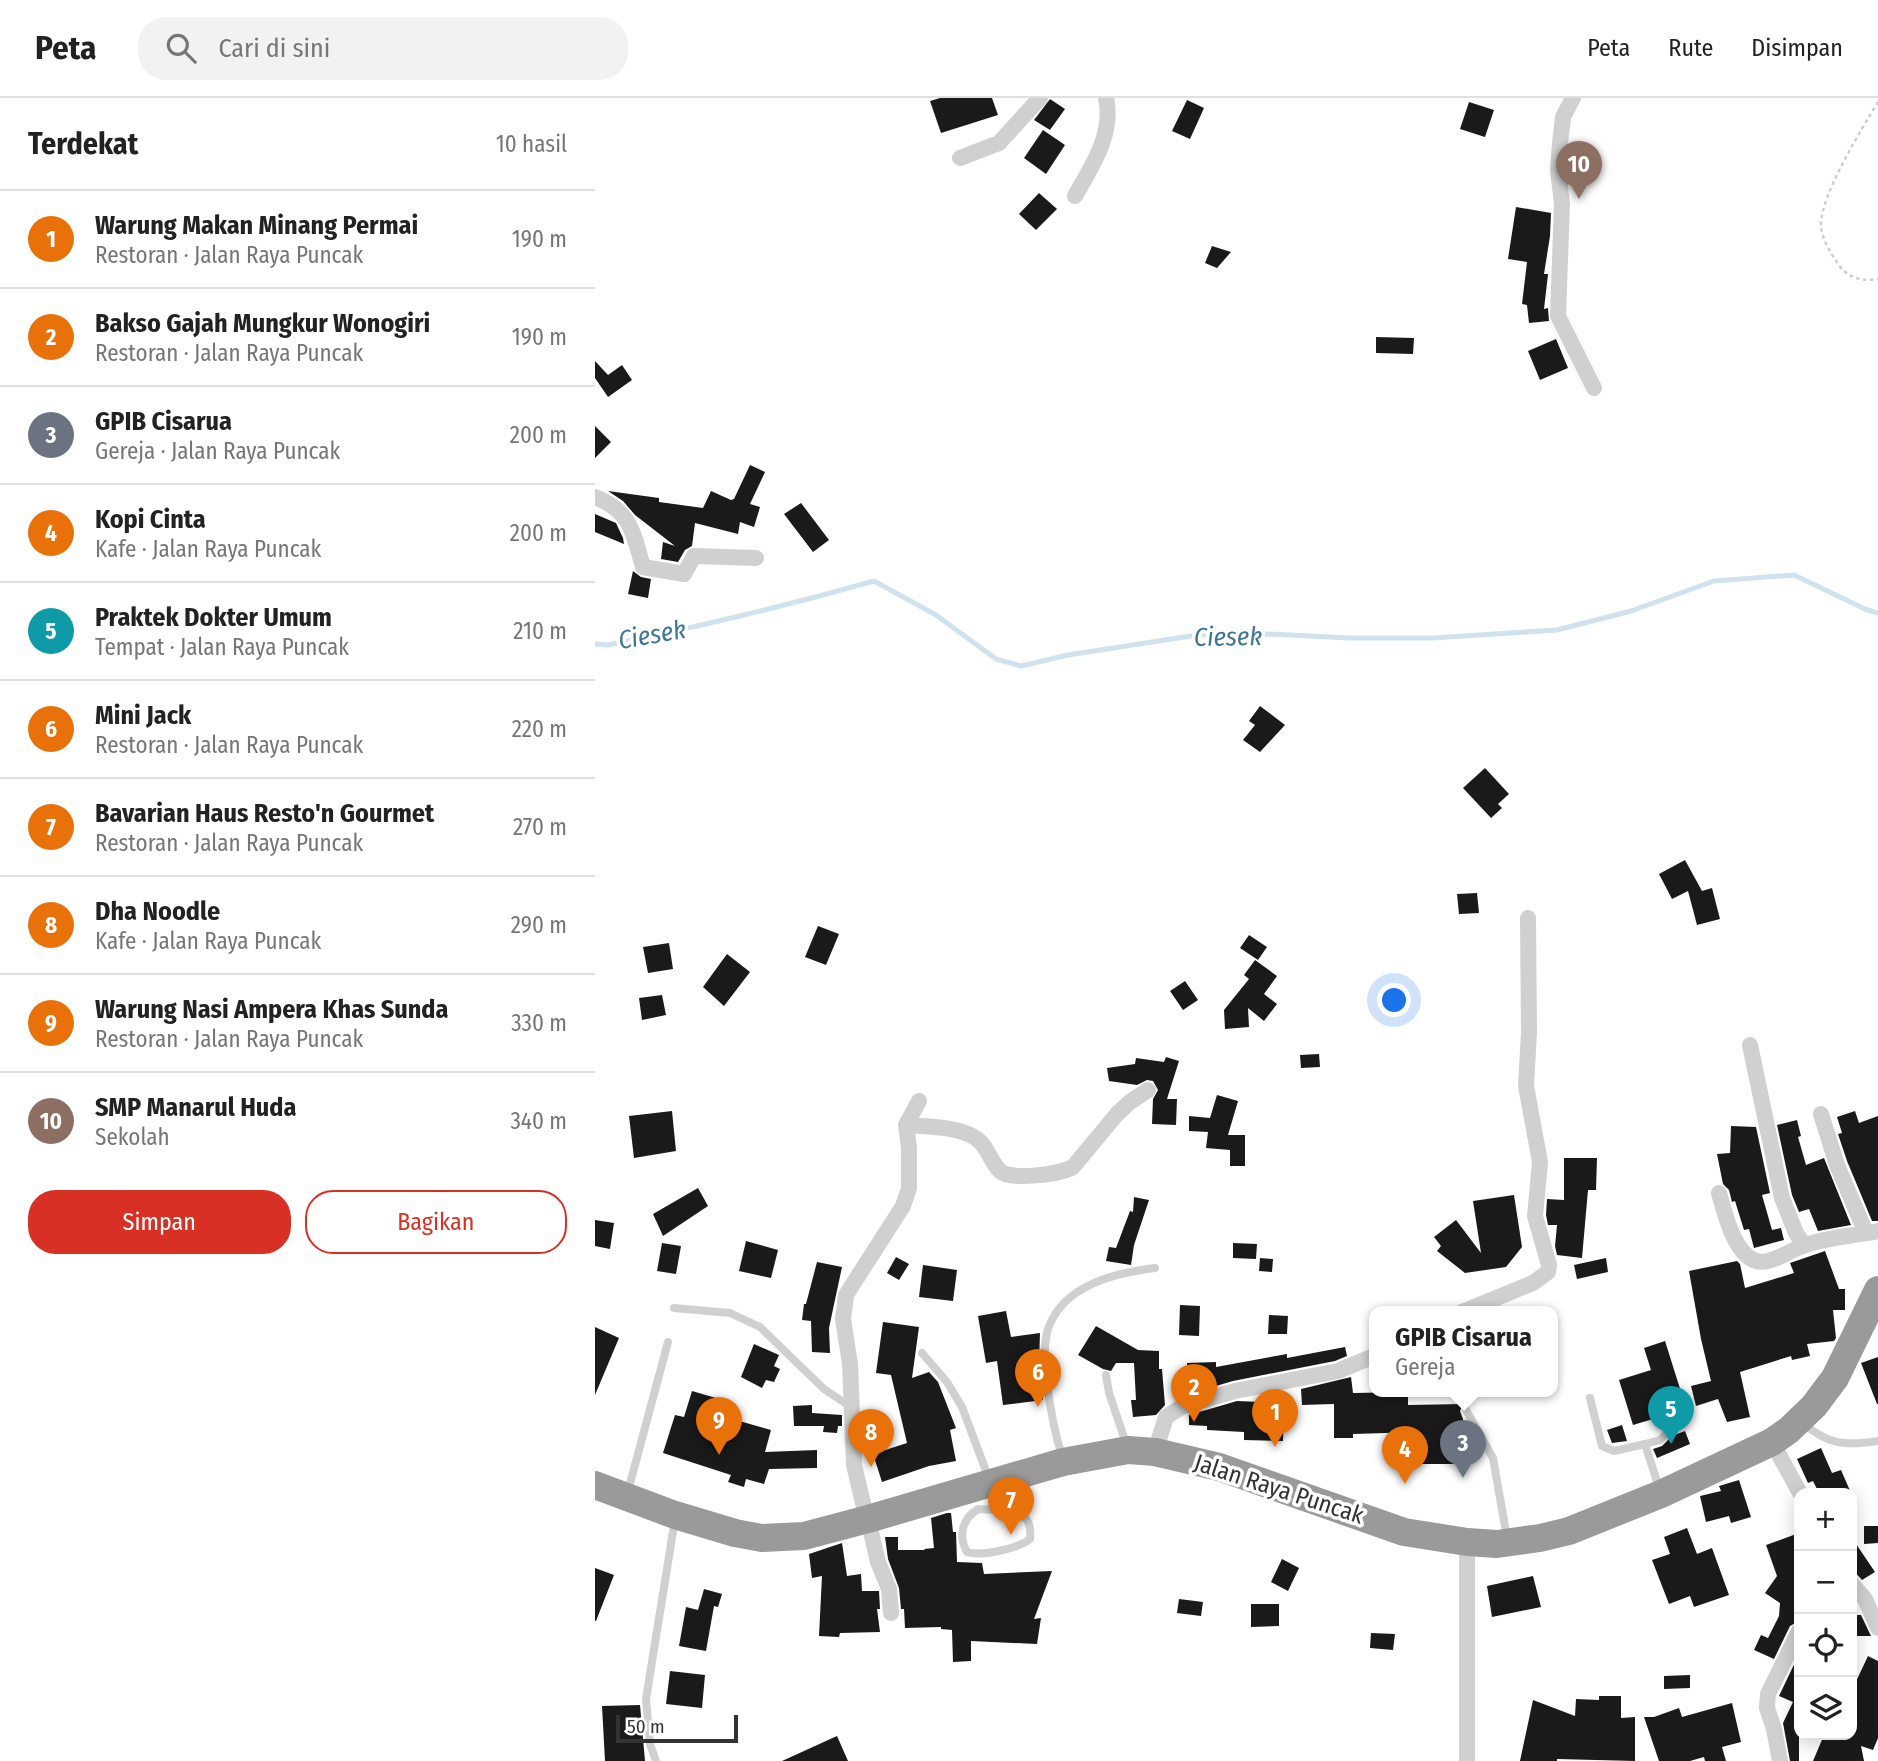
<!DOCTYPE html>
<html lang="id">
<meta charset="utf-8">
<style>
:root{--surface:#fff;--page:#f2f2f2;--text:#222;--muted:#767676;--line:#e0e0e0;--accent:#d93025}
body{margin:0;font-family:"Fira Sans Condensed",sans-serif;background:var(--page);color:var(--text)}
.controls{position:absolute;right:21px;bottom:21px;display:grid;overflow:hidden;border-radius:14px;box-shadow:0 4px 18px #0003}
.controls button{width:63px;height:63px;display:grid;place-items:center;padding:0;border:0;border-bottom:2px solid var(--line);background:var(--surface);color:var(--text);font:35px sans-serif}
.scale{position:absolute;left:21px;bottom:18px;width:122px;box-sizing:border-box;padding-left:7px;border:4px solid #333;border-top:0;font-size:19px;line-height:24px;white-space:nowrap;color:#333;-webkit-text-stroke:5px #fff;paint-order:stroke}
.you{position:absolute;left:800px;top:903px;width:24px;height:24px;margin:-18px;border:5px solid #fff;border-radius:50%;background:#1a73e8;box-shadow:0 0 0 10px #1a73e833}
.badge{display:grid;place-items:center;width:46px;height:46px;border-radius:50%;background:var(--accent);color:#fff;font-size:23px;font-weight:700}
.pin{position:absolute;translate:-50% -58px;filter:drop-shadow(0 2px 4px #0008)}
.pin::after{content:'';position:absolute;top:37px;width:24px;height:21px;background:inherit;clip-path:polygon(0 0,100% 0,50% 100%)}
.popup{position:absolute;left:774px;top:1208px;width:189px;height:91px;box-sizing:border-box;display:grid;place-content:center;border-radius:14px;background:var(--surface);filter:drop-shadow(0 2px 5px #0005);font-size:23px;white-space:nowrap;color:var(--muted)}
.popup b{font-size:26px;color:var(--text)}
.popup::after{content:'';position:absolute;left:50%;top:100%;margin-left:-14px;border:14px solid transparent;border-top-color:var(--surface)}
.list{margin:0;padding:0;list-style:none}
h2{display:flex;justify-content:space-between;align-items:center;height:91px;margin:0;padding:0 28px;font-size:30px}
h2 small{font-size:23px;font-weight:400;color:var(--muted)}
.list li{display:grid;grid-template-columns:46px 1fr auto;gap:21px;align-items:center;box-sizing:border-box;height:98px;padding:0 28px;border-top:2px solid var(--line)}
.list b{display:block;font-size:26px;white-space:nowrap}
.list p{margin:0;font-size:23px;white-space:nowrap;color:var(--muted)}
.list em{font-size:23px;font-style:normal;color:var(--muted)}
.actions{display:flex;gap:14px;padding:21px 28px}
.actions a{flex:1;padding:16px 0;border:2px solid var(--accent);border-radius:28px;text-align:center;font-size:24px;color:var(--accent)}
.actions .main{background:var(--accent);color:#fff}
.icon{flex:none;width:38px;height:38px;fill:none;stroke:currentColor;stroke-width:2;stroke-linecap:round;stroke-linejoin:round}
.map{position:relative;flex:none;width:1283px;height:1663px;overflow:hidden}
header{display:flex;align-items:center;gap:42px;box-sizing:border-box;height:98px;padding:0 35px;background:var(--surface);border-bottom:2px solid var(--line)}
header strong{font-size:33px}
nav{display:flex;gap:38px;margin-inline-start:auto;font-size:24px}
.search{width:490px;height:63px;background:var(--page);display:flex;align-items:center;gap:18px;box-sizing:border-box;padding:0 24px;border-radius:28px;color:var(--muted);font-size:26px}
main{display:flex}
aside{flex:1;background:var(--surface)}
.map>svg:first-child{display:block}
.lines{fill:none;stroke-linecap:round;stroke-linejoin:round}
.stream{stroke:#cfe2ee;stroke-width:5}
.building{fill:#1a1a1a}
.path{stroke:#cdcdcd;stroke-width:2.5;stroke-dasharray:3.5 3.5;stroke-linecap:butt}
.lane{stroke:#d0d0d0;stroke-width:8}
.street{stroke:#d0d0d0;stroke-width:16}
.highway{stroke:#9a9a9a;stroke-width:28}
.labels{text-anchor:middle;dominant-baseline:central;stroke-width:7;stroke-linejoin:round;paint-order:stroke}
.street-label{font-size:24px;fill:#333;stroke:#fff}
.water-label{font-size:26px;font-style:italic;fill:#3f7597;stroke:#fff}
</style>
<header>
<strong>Peta</strong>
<div class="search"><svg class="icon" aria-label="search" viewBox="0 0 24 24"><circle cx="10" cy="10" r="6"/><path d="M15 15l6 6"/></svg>Cari di sini</div>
<nav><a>Peta</a><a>Rute</a><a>Disimpan</a></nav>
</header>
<main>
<aside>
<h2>Terdekat<small>10 hasil</small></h2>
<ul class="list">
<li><span class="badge" style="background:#e8710a">1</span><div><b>Warung Makan Minang Permai</b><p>Restoran · Jalan Raya Puncak</p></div><em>190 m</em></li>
<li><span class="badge" style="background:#e8710a">2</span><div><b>Bakso Gajah Mungkur Wonogiri</b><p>Restoran · Jalan Raya Puncak</p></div><em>190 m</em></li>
<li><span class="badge" style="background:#6b7280">3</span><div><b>GPIB Cisarua</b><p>Gereja · Jalan Raya Puncak</p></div><em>200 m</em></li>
<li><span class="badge" style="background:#e8710a">4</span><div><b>Kopi Cinta</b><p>Kafe · Jalan Raya Puncak</p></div><em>200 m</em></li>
<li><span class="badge" style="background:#0f9aa8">5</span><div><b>Praktek Dokter Umum</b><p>Tempat · Jalan Raya Puncak</p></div><em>210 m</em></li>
<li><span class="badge" style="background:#e8710a">6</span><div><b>Mini Jack</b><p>Restoran · Jalan Raya Puncak</p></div><em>220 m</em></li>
<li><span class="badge" style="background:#e8710a">7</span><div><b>Bavarian Haus Resto'n Gourmet</b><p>Restoran · Jalan Raya Puncak</p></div><em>270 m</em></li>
<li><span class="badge" style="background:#e8710a">8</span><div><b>Dha Noodle</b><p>Kafe · Jalan Raya Puncak</p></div><em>290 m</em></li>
<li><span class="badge" style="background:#e8710a">9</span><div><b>Warung Nasi Ampera Khas Sunda</b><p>Restoran · Jalan Raya Puncak</p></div><em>330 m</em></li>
<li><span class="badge" style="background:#8d6e63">10</span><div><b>SMP Manarul Huda</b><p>Sekolah</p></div><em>340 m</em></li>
</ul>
<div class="actions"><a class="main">Simpan</a><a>Bagikan</a></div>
</aside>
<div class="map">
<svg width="1283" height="1663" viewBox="0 0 1283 1663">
<rect width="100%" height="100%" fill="#fff"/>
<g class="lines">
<path class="stream" d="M0,546L13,547C103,529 191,508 279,483L341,517L401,561L426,568L473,557L602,537L674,536L754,540H838L962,532L1036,513L1119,483L1199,477L1270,511L1283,515"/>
</g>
<path class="building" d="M345,0H397L403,17L346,35L335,3Z
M455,1L470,11L455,32L439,22Z
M592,2L609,10L595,41L577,33Z
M874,4L899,12L890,39L865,31Z
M448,32L470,47L451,76L429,60Z
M444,95L462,111L441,132L424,116Z
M921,109L956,115L955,138L949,176H953L949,211L953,210L954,223L934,225L932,207L927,206L932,164L913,161Z
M617,148L636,154L622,170L610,165Z
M781,239L819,240L818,256L781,255Z
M961,241L973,270L945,282L933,253Z
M0,263L13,277L27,267L37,282L13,299L0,280Z
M0,328L16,344L0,360Z
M155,367L170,374L155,406L165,409L159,429L145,424L143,436L100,425L97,448L90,452L83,464L66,461L68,444L80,448L40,417L28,403L13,393L64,400V404L108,410L116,393L136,402L139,401Z
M206,405L234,442L218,454L189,416Z
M0,416L21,425L28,440L29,446L0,434Z
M38,473L46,479L56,481L53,500L33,496Z
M665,608L690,627L665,654L648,642L660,627L654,623Z
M890,670L914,696L903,706L907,710L896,720L868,690Z
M1090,762L1107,793L1117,790L1125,821L1102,827L1093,793L1077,801L1064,776Z
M882,795L884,815L864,816L862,796Z
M223,828L244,836L231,867L210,859Z
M654,837L672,849L663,862L645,850Z
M74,845L78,871L53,875L48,849Z
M132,856L155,874L129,908L108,889Z
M660,862L682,878L669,896L682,906L669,923L653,910L654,929L630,931L629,912L654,881L649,877Z
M590,883L603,902L588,912L575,893Z
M67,897L71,917L47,922L44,900Z
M724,956L725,969L706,970L705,957Z
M571,959L584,963L572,1001H582L581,1027L557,1026L558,1001L563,992L558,983L552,982L542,987L514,983L512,970L540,966L541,960L569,964Z
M622,997L643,1003L633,1037H650V1068H635V1052L611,1050L613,1034L594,1033V1018L615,1020Z
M77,1013L81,1053L39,1060L34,1018Z
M1260,1013L1264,1025L1283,1018V1123H1277L1252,1063L1243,1036L1247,1035L1242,1019Z
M1202,1022L1206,1038L1203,1039L1211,1067L1229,1060L1256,1127L1223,1133L1214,1111L1204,1114L1197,1097L1182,1027Z
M1136,1028L1161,1029L1175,1095L1167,1097L1177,1132L1186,1130L1189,1142L1159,1150L1154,1131L1149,1132L1140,1103L1137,1104L1134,1092L1128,1086L1122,1056L1135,1055Z
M969,1060H1002L1001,1092H993L987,1160L962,1157L960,1148L962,1127H953L951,1117L952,1101L969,1102Z
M103,1090L113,1108L68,1138L58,1116Z
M919,1097L927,1149L911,1169L870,1175L842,1153L846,1148L839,1139L861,1122L886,1155L878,1103Z
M539,1099L554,1102L539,1147L536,1167L511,1163L514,1149L521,1150L535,1113L538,1114Z
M0,1122L19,1125L15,1151L0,1148Z
M151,1143L183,1152L176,1180L144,1173Z
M67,1145L86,1148L81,1176L62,1173Z
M638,1145L662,1146L661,1161L638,1160Z
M1230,1153L1244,1191H1250V1212H1238L1241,1240L1239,1243L1212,1246L1215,1258L1197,1262L1196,1258L1145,1274L1155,1319L1132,1324L1123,1301L1101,1308L1096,1288L1116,1283L1106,1241L1094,1173L1142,1163L1145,1166L1150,1190L1199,1175L1195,1165Z
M301,1159L314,1166L304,1182L292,1175Z
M665,1160L678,1161L677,1174L664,1173Z
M1011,1160L1013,1174L982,1181L979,1167Z
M222,1164L247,1169L234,1230L235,1255L217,1254L216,1223L207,1222L209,1206H211Z
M328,1167L362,1172L358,1203L324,1199Z
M585,1207L605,1208L604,1238L584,1237Z
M411,1213L416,1239L445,1235L444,1265L448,1302L408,1307L402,1263L391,1265L383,1218Z
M674,1217L693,1218L692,1236H673Z
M288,1224L324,1229L317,1280L334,1274L343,1284L361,1330L355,1332L361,1363L334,1368L287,1384L278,1356L312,1345L296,1277L281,1275Z
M501,1228L543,1252L564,1253V1271H567L570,1307L561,1317L538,1319L536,1302H541L539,1265H521L516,1273L508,1271L483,1257Z
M0,1229L24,1240L0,1297Z
M1070,1243L1087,1297L1054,1308L1058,1321L1038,1327L1024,1282L1056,1272L1049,1250Z
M159,1246L184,1257L179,1268L185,1271L179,1284L171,1282L167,1290L146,1279Z
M750,1249L752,1258L740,1263L638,1283L593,1296L592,1265L621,1264V1269L692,1256V1260Z
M1283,1259V1306H1282L1266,1265Z
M756,1279L758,1295L813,1294V1307L868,1306L865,1313L868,1321L869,1366H825V1334L758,1336V1340H739V1306L707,1307L706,1291Z
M97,1293L128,1302L123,1317L176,1332L170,1354L222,1352V1370L174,1371L169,1386L151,1381L149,1389L133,1384L136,1377L68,1355L80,1317L89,1319Z
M642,1303L689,1305L688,1343L649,1342V1334L612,1332V1328L594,1327V1317Z
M217,1307V1315L247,1317V1328H243L242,1335L228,1334L229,1328H199L198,1308Z
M1027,1327L1032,1343L1017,1345L1012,1332Z
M1090,1333L1095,1346L1062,1360L1058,1351L1067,1348L1077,1338Z
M1226,1350L1237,1375L1246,1372L1256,1395H1224L1218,1383L1213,1385L1202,1361Z
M1144,1382L1156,1419L1136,1425L1134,1418L1111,1424L1105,1398L1126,1393L1124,1388Z
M352,1415H356L358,1434H361L362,1464L387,1465L389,1476L457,1473L439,1521L446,1520L442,1546L376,1543V1563L358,1564L357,1532L346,1531V1529L310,1530L309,1511H306L304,1490L293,1461L290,1439H303V1452H330L329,1451L339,1450L336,1420Z
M1269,1428H1283V1445L1269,1446Z
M1092,1430L1102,1456L1117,1450L1134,1497L1099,1509L1095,1498L1074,1506L1057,1462L1075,1456L1069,1439Z
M1204,1435V1523L1195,1528L1179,1561L1159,1552L1166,1537L1173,1540L1184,1518L1185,1505L1170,1495L1182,1478L1171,1447Z
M1257,1440L1280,1474L1267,1482L1257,1471Z
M247,1445L252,1478L266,1476L267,1493H284L285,1511H282L285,1534L245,1535L244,1539L224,1538L227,1478L217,1480L214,1456Z
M687,1461L704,1470L693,1493L676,1484Z
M0,1470L19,1477L1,1523H0Z
M938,1478L946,1509L897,1519L892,1488Z
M109,1491L127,1496L123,1509L119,1508L111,1553L84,1548L91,1509L103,1512Z
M584,1501L608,1504L606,1518L582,1515Z
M656,1506H684V1528L656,1529Z
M1261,1517H1266L1276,1538H1261Z
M776,1535L800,1536L798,1552L775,1550Z
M1204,1556V1663H1195L1188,1625L1198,1604L1184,1598Z
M1273,1558L1283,1563V1640L1278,1652L1266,1648L1269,1663H1218L1229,1637H1257V1592Z
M75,1573L110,1577L107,1610L71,1606Z
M1095,1577V1590L1069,1591V1578Z
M1004,1598H1026V1620L1040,1619V1663L962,1661V1663H925L938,1602L980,1618L981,1601L1004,1602Z
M1137,1605L1146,1644L1127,1649L1131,1663H1110L1109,1659L1095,1663H1064L1049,1619H1059L1084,1610L1087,1619Z
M45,1607L50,1663H10L7,1608Z
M242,1638L253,1663H187Z"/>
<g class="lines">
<path class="path" d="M1283,4C1266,32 1225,98 1226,128C1227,141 1234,152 1241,163C1251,179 1265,184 1283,181"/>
<path class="lane" d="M79,1210L135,1215L165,1229L229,1291L256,1309
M327,1255L352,1284L367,1309L394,1381
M511,1277L514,1295L532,1348
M995,1300L1007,1348L1019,1353L1050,1346L1065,1393
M871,1312L898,1360L912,1440
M1208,1325C1233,1347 1251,1348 1283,1343
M1050,1346L1065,1342L1071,1336L1072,1308
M467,1358C459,1333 455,1310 452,1284C450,1267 448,1248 453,1231C468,1187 520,1175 560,1170
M33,1393L73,1244
M383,1411C408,1413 439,1406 435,1441C424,1450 386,1459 372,1454C363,1438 367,1421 383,1411Z
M61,1663L55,1646L51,1601L80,1421"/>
<path class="street" d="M978,0L968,19L965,45L963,72L967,106L963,218L999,290
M365,60L404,45L445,0
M480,98C497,68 519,36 511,0
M0,399C37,414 38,435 48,469L89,476L99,458L161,460
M1155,947L1187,1100L1201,1135L1209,1147
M1226,1016L1242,1067L1271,1135
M311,1027C333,1029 360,1028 379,1039C392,1046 395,1063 405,1073C415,1083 466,1076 478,1069L522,1016L535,1004L553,992
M1124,1095C1130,1116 1142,1171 1173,1163C1186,1160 1196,1152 1208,1148C1231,1139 1259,1138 1283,1133
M867,1214L938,1185L953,1174L954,1167L940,1118L945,1064L931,988L934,934L933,820
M1177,1344L1205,1395
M560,1354L571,1319L588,1308L640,1293L743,1273L779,1258
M273,1421L283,1464L294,1491L296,1515
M272,1422L259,1367L255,1266L248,1221L251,1197L308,1108L314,1090V1050L311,1027L324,1003
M872,1444V1663
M1257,1486L1270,1501L1283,1530
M1185,1663L1179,1631L1172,1610L1173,1596L1204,1533"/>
<path class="highway" d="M0,1387L80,1417L140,1435L167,1440L209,1438L273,1421L468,1364L533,1352L560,1354L624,1369L809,1434L872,1444L902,1446L945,1440L974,1433L1066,1396L1177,1344L1194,1332L1219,1308L1240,1280L1283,1192"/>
</g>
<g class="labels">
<g class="street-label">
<text transform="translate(684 1391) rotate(18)">Jalan Raya Puncak</text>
</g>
<g class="water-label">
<text transform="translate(57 537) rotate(-10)">Ciesek</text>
<text transform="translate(633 539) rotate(-1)">Ciesek</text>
</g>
</g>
</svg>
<div class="controls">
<button>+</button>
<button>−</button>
<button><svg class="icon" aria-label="locate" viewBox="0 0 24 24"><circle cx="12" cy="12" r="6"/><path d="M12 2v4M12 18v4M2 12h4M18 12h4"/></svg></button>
<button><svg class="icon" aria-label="layers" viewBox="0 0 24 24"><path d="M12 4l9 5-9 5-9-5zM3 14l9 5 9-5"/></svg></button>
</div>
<div class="scale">50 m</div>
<div class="you"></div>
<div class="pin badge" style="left:680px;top:1349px;background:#e8710a">1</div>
<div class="pin badge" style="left:599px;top:1324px;background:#e8710a">2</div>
<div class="pin badge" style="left:868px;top:1380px;background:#6b7280">3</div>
<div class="popup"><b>GPIB Cisarua</b>Gereja</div>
<div class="pin badge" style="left:810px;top:1386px;background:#e8710a">4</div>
<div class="pin badge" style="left:1076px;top:1346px;background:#0f9aa8">5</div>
<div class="pin badge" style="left:443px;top:1309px;background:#e8710a">6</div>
<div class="pin badge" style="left:416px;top:1437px;background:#e8710a">7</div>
<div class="pin badge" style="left:276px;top:1369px;background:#e8710a">8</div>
<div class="pin badge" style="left:124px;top:1357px;background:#e8710a">9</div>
<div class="pin badge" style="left:984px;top:101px;background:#8d6e63">10</div>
</div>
</main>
